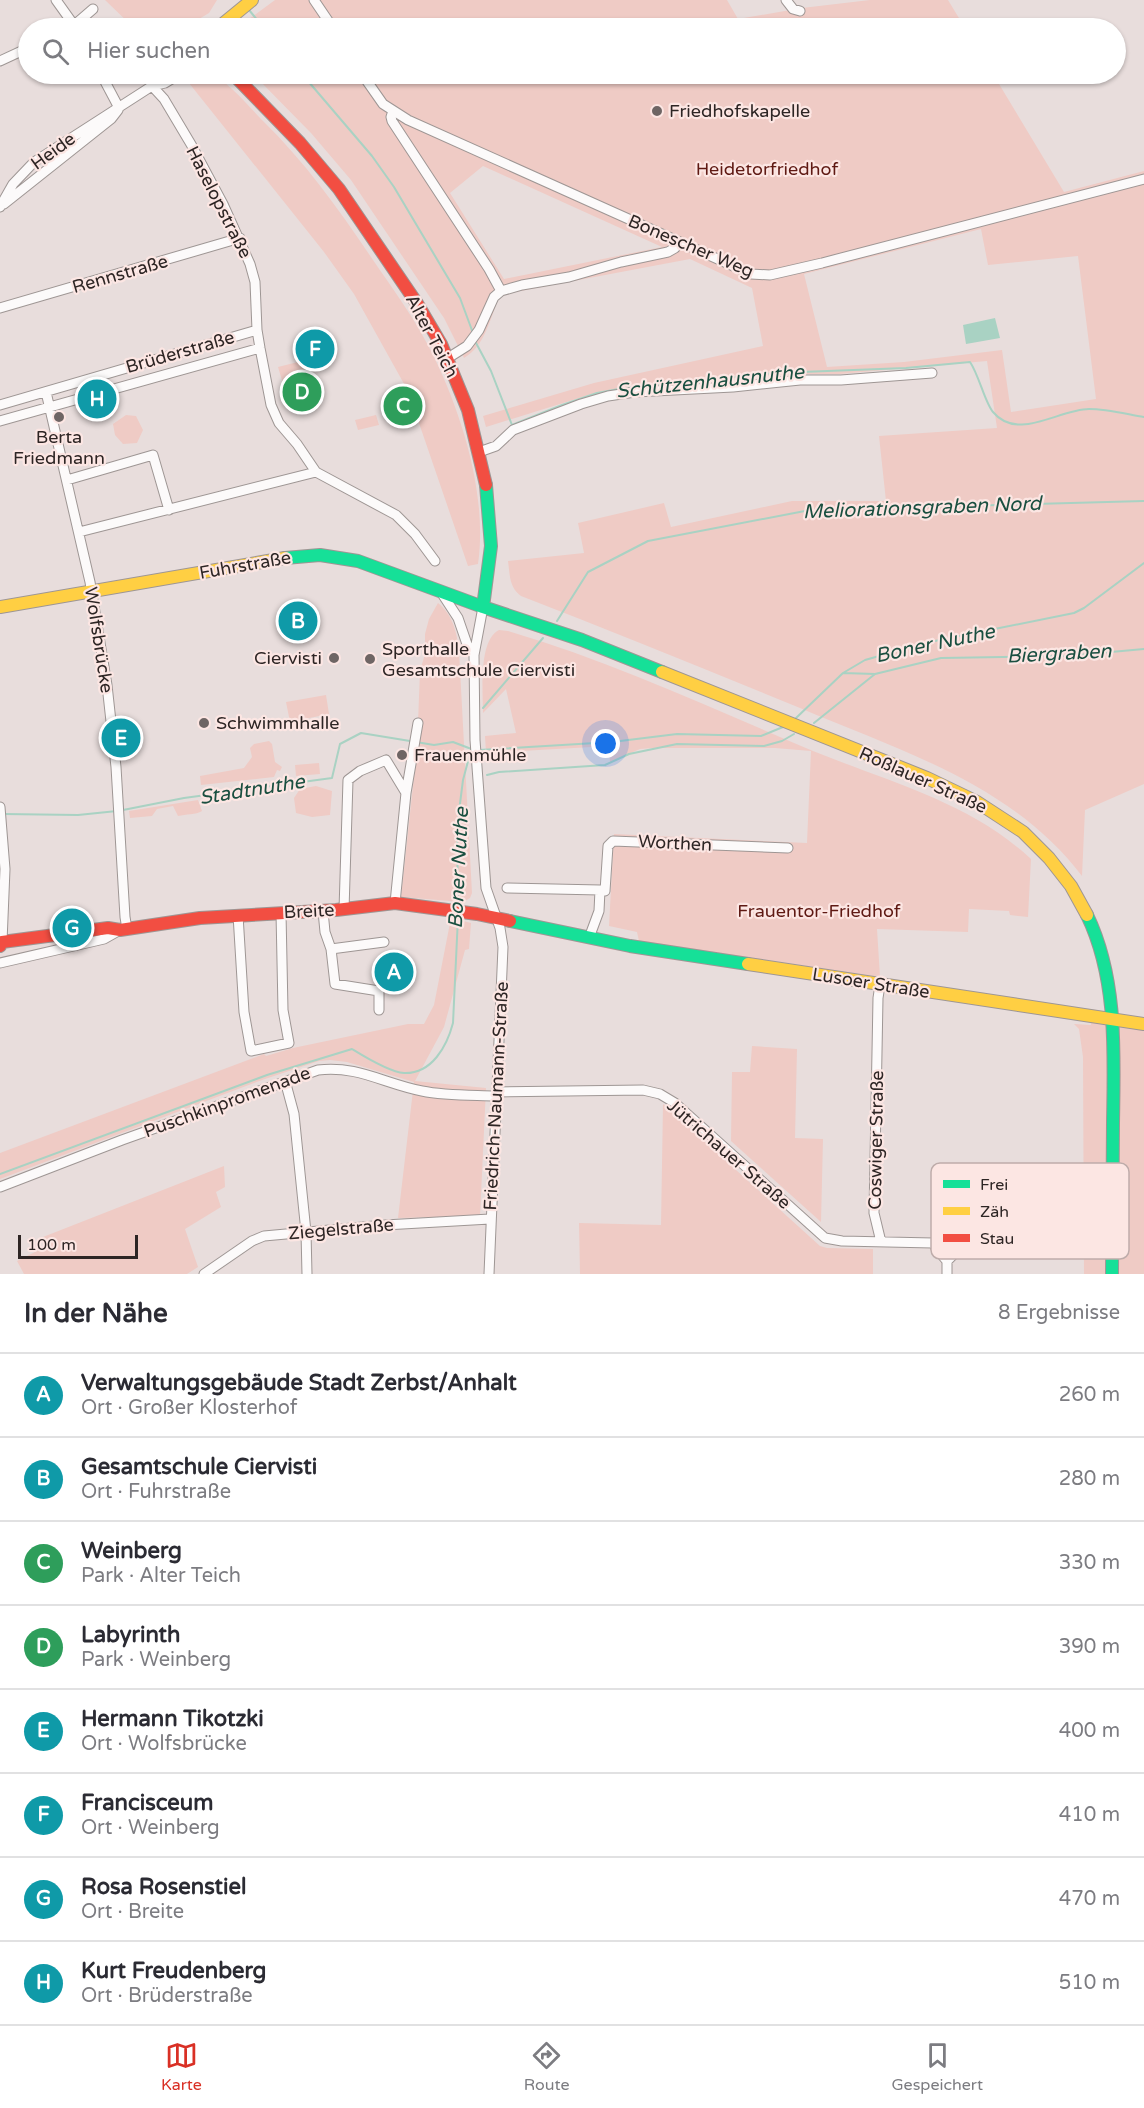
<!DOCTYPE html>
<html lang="de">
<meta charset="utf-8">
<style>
:root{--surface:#fff;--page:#f7f7f7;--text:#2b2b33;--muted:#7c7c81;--line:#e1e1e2;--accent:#d93025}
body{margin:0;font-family:"Varela Round",sans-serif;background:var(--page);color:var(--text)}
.scale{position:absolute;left:18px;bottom:15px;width:120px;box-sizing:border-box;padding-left:6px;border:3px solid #2d2524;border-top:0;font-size:16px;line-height:21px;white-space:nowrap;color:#2d2524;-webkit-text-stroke:4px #fce6e3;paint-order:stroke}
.you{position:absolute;left:606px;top:744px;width:21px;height:21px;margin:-15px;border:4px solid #fff;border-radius:50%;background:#1a73e8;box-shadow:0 0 0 9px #1a73e833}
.badge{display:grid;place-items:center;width:39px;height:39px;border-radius:50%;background:var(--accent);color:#fff;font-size:20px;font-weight:700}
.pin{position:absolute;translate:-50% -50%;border:3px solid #fff;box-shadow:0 2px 6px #0006}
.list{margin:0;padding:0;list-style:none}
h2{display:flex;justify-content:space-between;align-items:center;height:78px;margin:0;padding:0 24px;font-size:26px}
h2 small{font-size:20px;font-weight:400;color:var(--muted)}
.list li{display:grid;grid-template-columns:39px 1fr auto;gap:18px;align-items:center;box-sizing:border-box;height:84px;padding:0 24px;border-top:2px solid var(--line)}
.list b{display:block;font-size:22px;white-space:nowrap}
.list p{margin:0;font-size:20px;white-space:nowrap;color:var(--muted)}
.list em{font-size:20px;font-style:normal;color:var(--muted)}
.icon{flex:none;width:33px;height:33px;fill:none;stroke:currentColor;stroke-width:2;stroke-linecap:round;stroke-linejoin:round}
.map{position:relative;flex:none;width:1144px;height:1274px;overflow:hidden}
.search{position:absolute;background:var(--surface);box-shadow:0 2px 4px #0004;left:18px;right:18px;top:18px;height:66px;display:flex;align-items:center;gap:15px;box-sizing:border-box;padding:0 21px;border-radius:33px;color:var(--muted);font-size:22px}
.sheet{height:750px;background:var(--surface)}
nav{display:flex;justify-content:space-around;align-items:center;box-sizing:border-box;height:84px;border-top:2px solid var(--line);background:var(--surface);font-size:16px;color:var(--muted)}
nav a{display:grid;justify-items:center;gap:3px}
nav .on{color:var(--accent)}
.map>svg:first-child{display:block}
.green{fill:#efcbc5;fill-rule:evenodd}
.water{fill:#a9d2c3}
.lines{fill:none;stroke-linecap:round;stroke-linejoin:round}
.stream{stroke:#a9d2c3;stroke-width:2}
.street-casing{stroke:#9e9694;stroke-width:11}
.fast-casing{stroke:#9e9694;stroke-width:14}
.slow-casing{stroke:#9e9694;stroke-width:14}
.jam-casing{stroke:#9e9694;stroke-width:14}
.street{stroke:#fcfafa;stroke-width:9}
.fast{stroke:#16e098;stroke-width:12}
.slow{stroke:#ffcf43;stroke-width:12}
.jam{stroke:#f24e42;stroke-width:12}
.poi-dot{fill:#6e6564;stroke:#fce6e3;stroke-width:2}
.labels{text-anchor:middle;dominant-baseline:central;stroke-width:4.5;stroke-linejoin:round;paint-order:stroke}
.poi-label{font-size:18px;fill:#2d2524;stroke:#fce6e3;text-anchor:start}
.street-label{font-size:18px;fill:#2d2524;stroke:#fce6e3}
.park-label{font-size:18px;fill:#5f1913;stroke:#fce6e3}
.water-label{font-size:20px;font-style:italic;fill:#1a4f40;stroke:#fce6e3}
.key{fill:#fce6e3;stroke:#beacaa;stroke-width:1.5}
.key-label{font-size:16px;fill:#2d2524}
</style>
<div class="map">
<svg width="1144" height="1274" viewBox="0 0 1144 1274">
<rect width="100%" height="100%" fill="#e8dddc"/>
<path class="green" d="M105,0H217L209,13L184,28H134Z
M275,0H727L738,19L802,8L870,0H948L965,28H237Z
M209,74C226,78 251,109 263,121C306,163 340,211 373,260C393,289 414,318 430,349C461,410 488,495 478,564L468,566L408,391L354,294L324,252L185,78L191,75Z
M253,74H993L1064,192L1144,171V784L1085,810L1082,876C1012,784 901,751 800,708C707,670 614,632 521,596C509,587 510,575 508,561L584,553L578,523L664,503L671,527L792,501H886L879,436L997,428L987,361L840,374H800L635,385L595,393L486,427L483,416L594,383L763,346L752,288L690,259L515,292L499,297C490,319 485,346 464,358L444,318L351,180L311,133ZM483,166L662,247L504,279L450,193ZM981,229L988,265L1078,256L1096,399L1011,412L1002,350L904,362L827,367L804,274Z
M302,361L306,378L315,377L321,405L302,413L296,407L291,410L278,367Z
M404,393L412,416L402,419L394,396Z
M126,415L136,416L143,430L137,443L123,444L115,435L113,424Z
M376,415L379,425L358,430L355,420Z
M438,603C453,615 457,633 459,651L472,893L470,898L463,902L401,897L417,749L420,671L425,654V634L429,619Z
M499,630L508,631C613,662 713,709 813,751C889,782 970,802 1031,859L1028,917L1010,915L1009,911L969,909L968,932L877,929L880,977L639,941L637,932L609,926L614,834L807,843L811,751L775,748H652L640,749L610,762L609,746L486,753L485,736L516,733L506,689L483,713C483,693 478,640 499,630Z
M326,695L329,714L290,722L286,702Z
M269,741L272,744L275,762L282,767L280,771L277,770L274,777L201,785L200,776L244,768L252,757L250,748L254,744Z
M319,763L320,774L296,776L295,765Z
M316,786L332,791L330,815L312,817L296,813L294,798L300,789Z
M198,800L202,811C196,815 186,814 178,816L173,806L157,809L152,816L130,818L129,811Z
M451,918L471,923L469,949L465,950L444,1027L415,1081L486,1088L480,1216L398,1218L414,1082L347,1062L330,1060L319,1061L262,1080L0,1179V1153L264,1054L266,1056L293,1048L408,1024H424L434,1005Z
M1090,1009L1144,1018V1274H1084L1083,1057L1079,1029L1074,1024L1091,1025Z
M752,1046L797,1049L795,1138L823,1139L821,1222L731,1141L732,1072H750Z
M663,1104L820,1246L827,1248L873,1249V1274H580L579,1223L661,1225Z
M224,1166L225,1187L216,1192L221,1207L185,1229L198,1267L187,1274H24L17,1261L47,1246L43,1237Z"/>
<path class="water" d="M995,318L1000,338L966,344L963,325Z"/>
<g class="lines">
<path class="stream" d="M249,10L264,28
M302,74L372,156L394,187L460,298L473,333
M475,341L491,371L512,425L562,405L597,393L624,388L775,373L906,368L970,362C979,375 985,403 993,412C1018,442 1059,409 1089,409C1107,409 1126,414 1144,417
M557,621L588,572L648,541L810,510L1144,501
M843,673L875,674
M483,708L543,638
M795,719L843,673L865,660L925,643L1074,613L1084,608L1144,563
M814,723L875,674L941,658L1067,656L1144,649
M416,742L434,745L453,742L474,750
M479,750L612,742L677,734L761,736L783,727
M487,775L499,772L605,765L629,754L677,744L764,746L782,741L794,734
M123,810L184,798L332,778L340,744L361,733L410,741
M3,814L78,815L117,811
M458,908L457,827L463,780L471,750
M0,1174L267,1075L352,1049C365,1057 389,1072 404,1073C432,1074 447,1046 453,1023L458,917"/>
<g class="street-casing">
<path id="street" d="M56,0L76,28
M314,0L333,28
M786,0L793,9L800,11
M71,28L93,9
M0,61L28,48
M101,74L119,108
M362,74L383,104L408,120L751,274L770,275L822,263L1144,179
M152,86L164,99L192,146L223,204L250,264L255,282L257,330L260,348L271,405L279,423L297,444L316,472L396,515L415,534L435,561
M152,86L156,74
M393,111L391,117L392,121L489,269L501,291
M4,204L111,119L118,110
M0,207L13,184L34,162L152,86L165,83L180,74
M0,308L240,238
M448,358L467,346L479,330L494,297L501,291L522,285L569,277L621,262L668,252L675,248L679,243
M46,392L90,582L107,685L116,767L125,917L127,929
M0,405L257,330
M0,421L260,348
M479,452L496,446L513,430L581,404L608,396L635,392L733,387L800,380H841L932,373
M67,480L153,455L169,510
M79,532L316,472
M441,592L458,618L468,647L474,655
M483,607L474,655L475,740L486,888L500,928L503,947L489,1274
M0,807L5,869L2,942
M507,888L600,890
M395,903L406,793L418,723
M344,910L348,780L360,771L386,760L406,793
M323,911L325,932L331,949L335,984L379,991V1010
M238,915L244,1012L251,1051L289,1043L283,1010L281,913
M589,938L599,911L600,890L605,891L608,846L613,841L788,848
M331,949L384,942
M0,963L104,939L120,930
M880,985L878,998L874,1213L881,1242
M287,1088L294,1114L306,1232L307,1274
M496,1092L643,1090L660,1094L675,1103L825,1238L842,1241L933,1243
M0,1187L122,1140L318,1070C357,1065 385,1084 422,1091C446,1096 472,1095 496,1096
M946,1232L953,1234L959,1243L957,1251L947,1261L936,1248L933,1243L939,1236Z
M204,1274L252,1241L264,1236L385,1225L490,1219
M947,1274V1261"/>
</g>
<g class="fast-casing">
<path id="fast" d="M285,558L320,555L358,561L483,607L582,640L662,672
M483,607L491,546L486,485
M1087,915C1118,979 1114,1054 1113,1123C1113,1173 1112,1224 1112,1274
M510,921L630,946L748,964"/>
</g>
<g class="slow-casing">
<path id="slow" d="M218,28L252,0
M0,607L285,558
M662,672L927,778L977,802L1023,832L1049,858L1071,886L1087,915
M748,964L1144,1024"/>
</g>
<g class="jam-casing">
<path id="jam" d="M233,74L300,143L339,189L418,305L441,344L468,410L486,485
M0,946L2,942L108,928L120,930L200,918L336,910L395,903L477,914L510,921"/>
</g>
<use href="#street" class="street"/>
<use href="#fast" class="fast"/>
<use href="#slow" class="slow"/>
<use href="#jam" class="jam"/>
</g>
<g class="poi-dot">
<circle cx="657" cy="111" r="6"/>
<circle cx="59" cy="417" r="6"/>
<circle cx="334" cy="658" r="6"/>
<circle cx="370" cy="659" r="6"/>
<circle cx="204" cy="723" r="6"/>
<circle cx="402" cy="755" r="6"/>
</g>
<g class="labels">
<g class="poi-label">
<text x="669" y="111">Friedhofskapelle</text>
<text x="59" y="437" text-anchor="middle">Berta<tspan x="59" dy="21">Friedmann</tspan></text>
<text x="382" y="649">Sporthalle<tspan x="382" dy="21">Gesamtschule Ciervisti</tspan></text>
<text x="322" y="658" text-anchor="end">Ciervisti</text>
<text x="216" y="723">Schwimmhalle</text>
<text x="414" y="755">Frauenmühle</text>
</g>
<g class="street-label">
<text transform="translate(53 151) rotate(-36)">Heide</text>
<text transform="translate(219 202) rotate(63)">Haselopstraße</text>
<text transform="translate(691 246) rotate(23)">Bonescher Weg</text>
<text transform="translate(120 274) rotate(-16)">Rennstraße</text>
<text transform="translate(432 336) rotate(62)">Alter Teich</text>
<text transform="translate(180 352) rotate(-16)">Brüderstraße</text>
<text transform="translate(245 565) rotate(-10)">Fuhrstraße</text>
<text transform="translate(99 640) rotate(81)">Wolfsbrücke</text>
<text transform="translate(923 780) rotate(24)">Roßlauer Straße</text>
<text transform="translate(675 843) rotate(3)">Worthen</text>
<text transform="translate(309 911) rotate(-3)">Breite</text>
<text transform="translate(871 983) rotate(9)">Lusoer Straße</text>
<text transform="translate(496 1096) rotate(-87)">Friedrich-Naumann-Straße</text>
<text transform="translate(227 1102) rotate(-20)">Puschkinpromenade</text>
<text transform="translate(876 1140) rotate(-89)">Coswiger Straße</text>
<text transform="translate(729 1154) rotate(41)">Jütrichauer Straße</text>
<text transform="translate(341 1229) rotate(-5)">Ziegelstraße</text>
</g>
<g class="park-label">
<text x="767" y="169">Heidetorfriedhof</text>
<text x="819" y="911">Frauentor-Friedhof</text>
</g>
<g class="water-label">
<text transform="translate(710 382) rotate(-6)">Schützenhausnuthe</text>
<text transform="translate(922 508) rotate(-2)">Meliorationsgraben Nord</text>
<text transform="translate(935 644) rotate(-12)">Boner Nuthe</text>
<text transform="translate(1059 654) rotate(-3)">Biergraben</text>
<text transform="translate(252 790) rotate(-9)">Stadtnuthe</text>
<text transform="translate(459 868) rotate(-87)">Boner Nuthe</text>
</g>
</g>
<rect x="931" y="1163" width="198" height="96" rx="9" class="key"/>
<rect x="943" y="1180" width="27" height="8" fill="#16e098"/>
<rect x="943" y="1207" width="27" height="8" fill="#ffcf43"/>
<rect x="943" y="1234" width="27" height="8" fill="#f24e42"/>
<g class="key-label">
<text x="980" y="1190">Frei</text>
<text x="980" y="1217">Zäh</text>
<text x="980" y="1244">Stau</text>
</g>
</svg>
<div class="scale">100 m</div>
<div class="you"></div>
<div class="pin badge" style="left:394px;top:972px;background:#0f9aa8">A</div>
<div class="pin badge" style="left:298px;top:621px;background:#0f9aa8">B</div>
<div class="pin badge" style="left:403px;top:406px;background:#2e9e5b">C</div>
<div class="pin badge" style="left:302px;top:392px;background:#2e9e5b">D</div>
<div class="pin badge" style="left:121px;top:738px;background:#0f9aa8">E</div>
<div class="pin badge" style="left:315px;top:349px;background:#0f9aa8">F</div>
<div class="pin badge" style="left:72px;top:928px;background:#0f9aa8">G</div>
<div class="pin badge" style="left:97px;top:399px;background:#0f9aa8">H</div>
<div class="search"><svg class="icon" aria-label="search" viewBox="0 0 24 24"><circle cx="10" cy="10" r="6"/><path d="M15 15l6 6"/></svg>Hier suchen</div>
</div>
<section class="sheet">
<h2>In der Nähe<small>8 Ergebnisse</small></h2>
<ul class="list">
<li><span class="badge" style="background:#0f9aa8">A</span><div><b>Verwaltungsgebäude Stadt Zerbst/Anhalt</b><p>Ort · Großer Klosterhof</p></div><em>260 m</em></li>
<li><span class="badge" style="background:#0f9aa8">B</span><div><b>Gesamtschule Ciervisti</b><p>Ort · Fuhrstraße</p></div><em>280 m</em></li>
<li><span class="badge" style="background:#2e9e5b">C</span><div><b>Weinberg</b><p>Park · Alter Teich</p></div><em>330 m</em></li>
<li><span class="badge" style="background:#2e9e5b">D</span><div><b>Labyrinth</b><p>Park · Weinberg</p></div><em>390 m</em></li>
<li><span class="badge" style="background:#0f9aa8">E</span><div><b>Hermann Tikotzki</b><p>Ort · Wolfsbrücke</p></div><em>400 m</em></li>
<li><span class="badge" style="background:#0f9aa8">F</span><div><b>Francisceum</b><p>Ort · Weinberg</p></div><em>410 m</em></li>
<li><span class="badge" style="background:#0f9aa8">G</span><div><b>Rosa Rosenstiel</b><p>Ort · Breite</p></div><em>470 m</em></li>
<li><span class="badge" style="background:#0f9aa8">H</span><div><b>Kurt Freudenberg</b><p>Ort · Brüderstraße</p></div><em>510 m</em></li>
</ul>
</section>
<nav>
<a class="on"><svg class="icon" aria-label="map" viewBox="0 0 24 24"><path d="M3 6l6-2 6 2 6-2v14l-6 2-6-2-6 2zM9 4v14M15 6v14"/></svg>Karte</a>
<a><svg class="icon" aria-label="directions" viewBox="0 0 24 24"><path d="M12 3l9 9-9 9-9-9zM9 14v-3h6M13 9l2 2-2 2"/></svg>Route</a>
<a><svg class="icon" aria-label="saved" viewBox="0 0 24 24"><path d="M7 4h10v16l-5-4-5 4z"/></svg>Gespeichert</a>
</nav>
